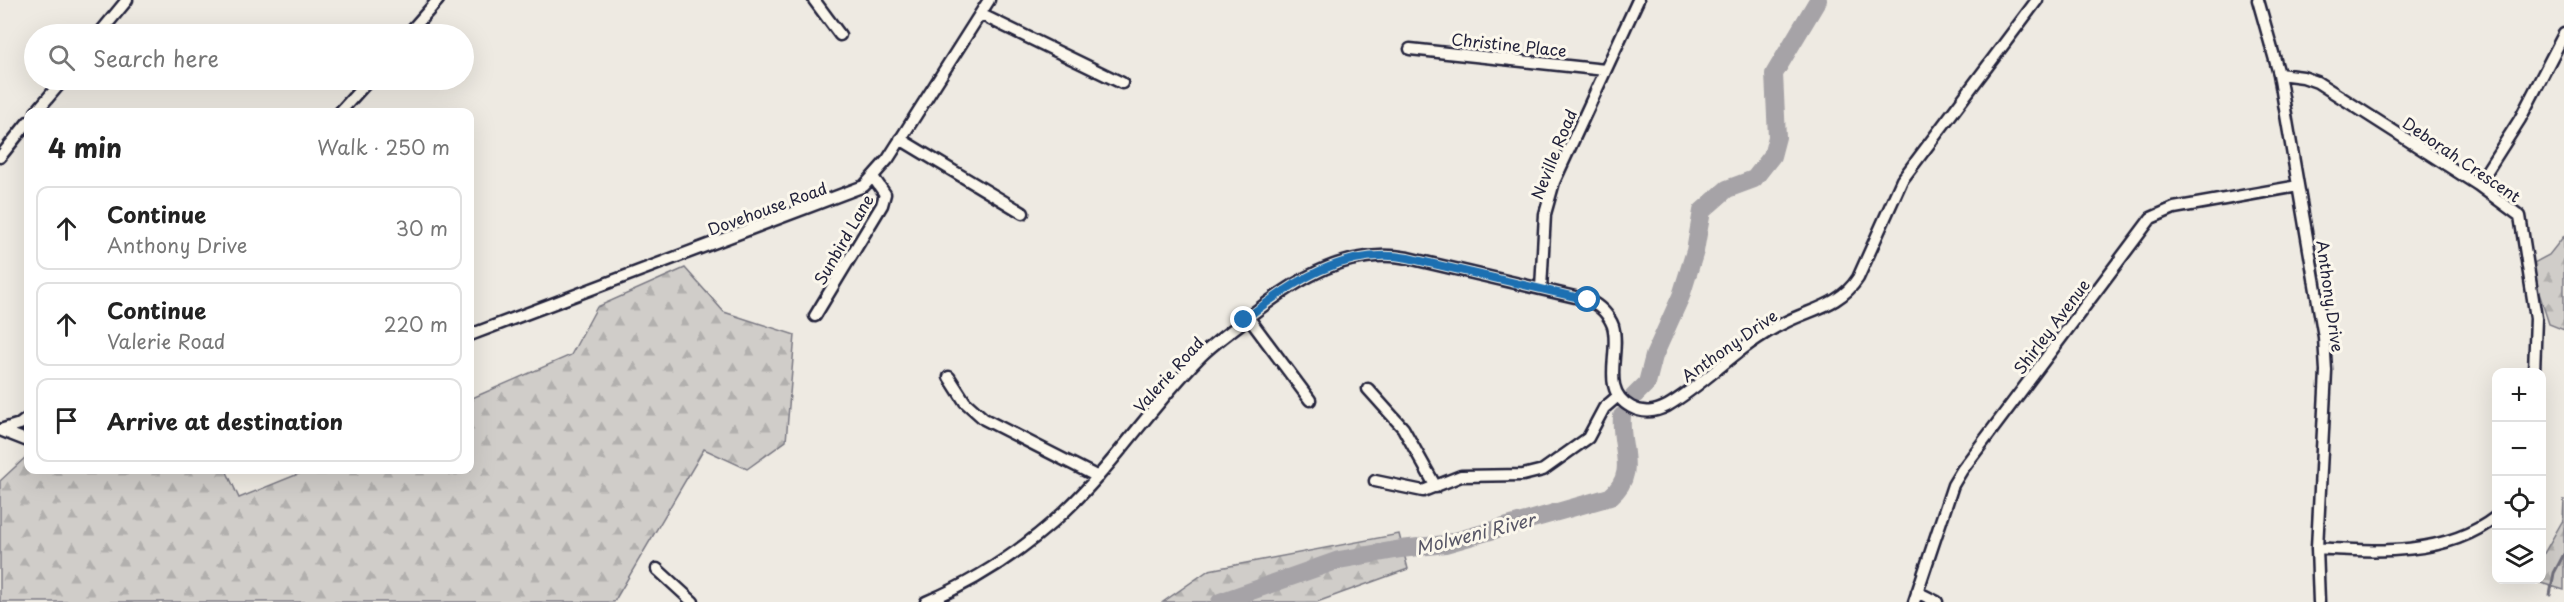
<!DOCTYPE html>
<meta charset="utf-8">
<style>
:root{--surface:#fff;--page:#f6f6f6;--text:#222;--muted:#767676;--line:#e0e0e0}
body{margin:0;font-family:"Playpen Sans",sans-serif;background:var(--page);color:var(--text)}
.controls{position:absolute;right:18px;bottom:18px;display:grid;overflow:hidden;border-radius:12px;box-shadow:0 6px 24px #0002}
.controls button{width:54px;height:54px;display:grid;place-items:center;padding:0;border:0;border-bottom:2px solid var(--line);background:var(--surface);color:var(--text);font:30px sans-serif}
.stop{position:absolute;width:18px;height:18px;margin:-14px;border:4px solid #1f6fb2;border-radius:50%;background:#fff}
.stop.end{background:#1f6fb2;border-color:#fff;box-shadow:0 2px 6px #0008}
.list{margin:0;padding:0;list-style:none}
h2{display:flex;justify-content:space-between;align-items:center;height:78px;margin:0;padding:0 24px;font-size:26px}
h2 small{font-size:20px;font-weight:400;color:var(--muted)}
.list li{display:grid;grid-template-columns:39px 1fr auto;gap:18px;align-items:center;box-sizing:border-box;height:84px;margin:0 12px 12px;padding:0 12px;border:2px solid var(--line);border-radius:12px}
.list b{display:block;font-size:22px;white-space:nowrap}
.list p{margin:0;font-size:20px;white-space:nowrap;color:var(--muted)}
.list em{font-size:20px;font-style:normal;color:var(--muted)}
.icon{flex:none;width:33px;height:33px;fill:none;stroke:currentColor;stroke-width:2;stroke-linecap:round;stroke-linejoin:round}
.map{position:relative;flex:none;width:2564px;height:602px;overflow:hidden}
.search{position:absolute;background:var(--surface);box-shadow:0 6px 24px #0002;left:24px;top:24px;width:450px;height:66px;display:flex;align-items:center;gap:15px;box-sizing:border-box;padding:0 21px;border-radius:33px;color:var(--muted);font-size:22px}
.panel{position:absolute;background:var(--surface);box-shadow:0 6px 24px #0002;left:24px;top:108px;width:450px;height:366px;border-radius:12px}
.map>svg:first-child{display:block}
.forest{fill:url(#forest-firs);stroke:#797882;stroke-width:1.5}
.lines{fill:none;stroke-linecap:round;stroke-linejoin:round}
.stream{stroke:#716f7c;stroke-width:3}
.river{stroke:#a6a3a7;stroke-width:18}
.minor-casing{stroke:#22223b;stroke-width:15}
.minor{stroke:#fbf7ec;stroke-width:10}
.route{stroke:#1f6fb2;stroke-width:8}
.labels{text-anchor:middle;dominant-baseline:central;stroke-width:6;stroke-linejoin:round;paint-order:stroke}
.street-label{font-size:16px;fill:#22223b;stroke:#fbf7ec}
.water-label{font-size:18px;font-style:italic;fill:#575666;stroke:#fbf7ec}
</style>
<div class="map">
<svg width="2564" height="602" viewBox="0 0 2564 602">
<defs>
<pattern id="forest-firs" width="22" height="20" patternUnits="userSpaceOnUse" patternTransform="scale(1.5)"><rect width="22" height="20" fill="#d0cdc9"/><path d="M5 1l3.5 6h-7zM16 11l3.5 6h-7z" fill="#b2b0ae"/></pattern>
</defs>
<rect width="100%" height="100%" fill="#eeeae2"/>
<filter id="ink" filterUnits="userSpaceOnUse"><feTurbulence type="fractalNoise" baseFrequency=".0167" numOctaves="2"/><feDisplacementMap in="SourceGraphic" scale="12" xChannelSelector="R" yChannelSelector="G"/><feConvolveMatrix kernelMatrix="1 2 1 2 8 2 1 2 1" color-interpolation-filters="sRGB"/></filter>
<g filter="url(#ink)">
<path class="forest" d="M2564,236V330L2549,324L2530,265L2549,255Z
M685,268L724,312L795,335L786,441L747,469L704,449L614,602H0V481L28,455V470H226L239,498L308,470H470V399L571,355L597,307Z
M2564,499V590L2531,580H2542V557L2563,520Z
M1399,534L1408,569L1317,602H1163L1209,570Z"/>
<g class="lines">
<path class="stream" d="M2550,595L2554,573L2564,554"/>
<path class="river" d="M1632,398L1647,383L1654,356L1681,296L1695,251L1702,211L1727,189L1754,179L1772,156L1777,137L1774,74L1818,0
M1220,602L1339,560L1401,549L1445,544L1610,497C1639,473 1619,448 1622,416"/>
<g class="minor-casing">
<path id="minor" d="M814,0L840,35
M2258,0L2279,74L2324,337L2326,371L2317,548L2319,602
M980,14L1122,83
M99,34L127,0
M408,34L438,0
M1410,49L1605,70
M2279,74L2303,77L2317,82L2478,185L2520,216L2536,318L2534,372
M36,112L63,80
M340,112L369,80
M900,139L1023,213
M0,157L28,122
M2478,185L2520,119L2564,34
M1541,289L1545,214L1554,182L1638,0
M815,316L882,205L885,194L873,177
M1248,317L1310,400
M470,335L864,186L888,159L989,0
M949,377L965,402L984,419L1098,477
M1368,389L1403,428L1436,487
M0,430L20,424L28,418
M0,430L28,441
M1375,481L1423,491L1461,476L1523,475L1543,470L1588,438L1604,408L1618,396
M2317,548C2377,552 2446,556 2496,517
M657,569L693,602
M1917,592L1937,602
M926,602C976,581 1023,550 1063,513C1113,466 1150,408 1198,359C1210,346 1226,335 1240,324C1288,285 1343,246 1408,258L1588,300C1600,306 1608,313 1613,326C1621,353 1599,390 1631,407C1644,414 1655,412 1667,406C1708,382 1741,343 1784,323C1811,309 1840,306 1858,278L1902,180L2037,0
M1914,602L1953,485L1962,470L2151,218L2174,208L2298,186"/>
</g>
<use href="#minor" class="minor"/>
</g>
</g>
<g class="lines" filter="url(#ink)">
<path class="route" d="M1244,320C1291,283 1345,246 1408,258L1588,300"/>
</g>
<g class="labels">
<g class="street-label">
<text transform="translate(1509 44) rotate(6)">Christine Place</text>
<text transform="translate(1553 154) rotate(-68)">Neville Road</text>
<text transform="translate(2462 159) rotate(34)">Deborah Crescent</text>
<text transform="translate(767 208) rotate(-20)">Dovehouse Road</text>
<text transform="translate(843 239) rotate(-60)">Sunbird Lane</text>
<text transform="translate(2331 296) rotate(82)">Anthony Drive</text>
<text transform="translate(2051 326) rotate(-53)">Shirley Avenue</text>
<text transform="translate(1729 345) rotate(-35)">Anthony Drive</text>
<text transform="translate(1168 374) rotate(-48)">Valerie Road</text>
</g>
<g class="water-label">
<text transform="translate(1475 533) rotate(-14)">Molweni River</text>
</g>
</g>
</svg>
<div class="controls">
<button>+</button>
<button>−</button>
<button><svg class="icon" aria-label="locate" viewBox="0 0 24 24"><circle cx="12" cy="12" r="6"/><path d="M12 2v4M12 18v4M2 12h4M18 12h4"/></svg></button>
<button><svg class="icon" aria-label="layers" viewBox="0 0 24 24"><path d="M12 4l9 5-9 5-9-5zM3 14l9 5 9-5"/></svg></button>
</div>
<div class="stop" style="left:1588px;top:300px"></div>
<div class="stop end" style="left:1244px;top:320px"></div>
<div class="search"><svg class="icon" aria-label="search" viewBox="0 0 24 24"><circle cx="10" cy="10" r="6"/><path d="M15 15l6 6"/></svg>Search here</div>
<section class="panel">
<h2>4 min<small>Walk · 250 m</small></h2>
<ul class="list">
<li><svg class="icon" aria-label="ahead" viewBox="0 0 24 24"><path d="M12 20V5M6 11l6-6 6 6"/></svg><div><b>Continue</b><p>Anthony Drive</p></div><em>30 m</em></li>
<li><svg class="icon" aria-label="ahead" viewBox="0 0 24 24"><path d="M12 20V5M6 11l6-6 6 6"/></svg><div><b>Continue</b><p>Valerie Road</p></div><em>220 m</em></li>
<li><svg class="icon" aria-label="arrive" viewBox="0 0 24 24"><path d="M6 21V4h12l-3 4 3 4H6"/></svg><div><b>Arrive at destination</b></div></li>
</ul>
</section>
</div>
